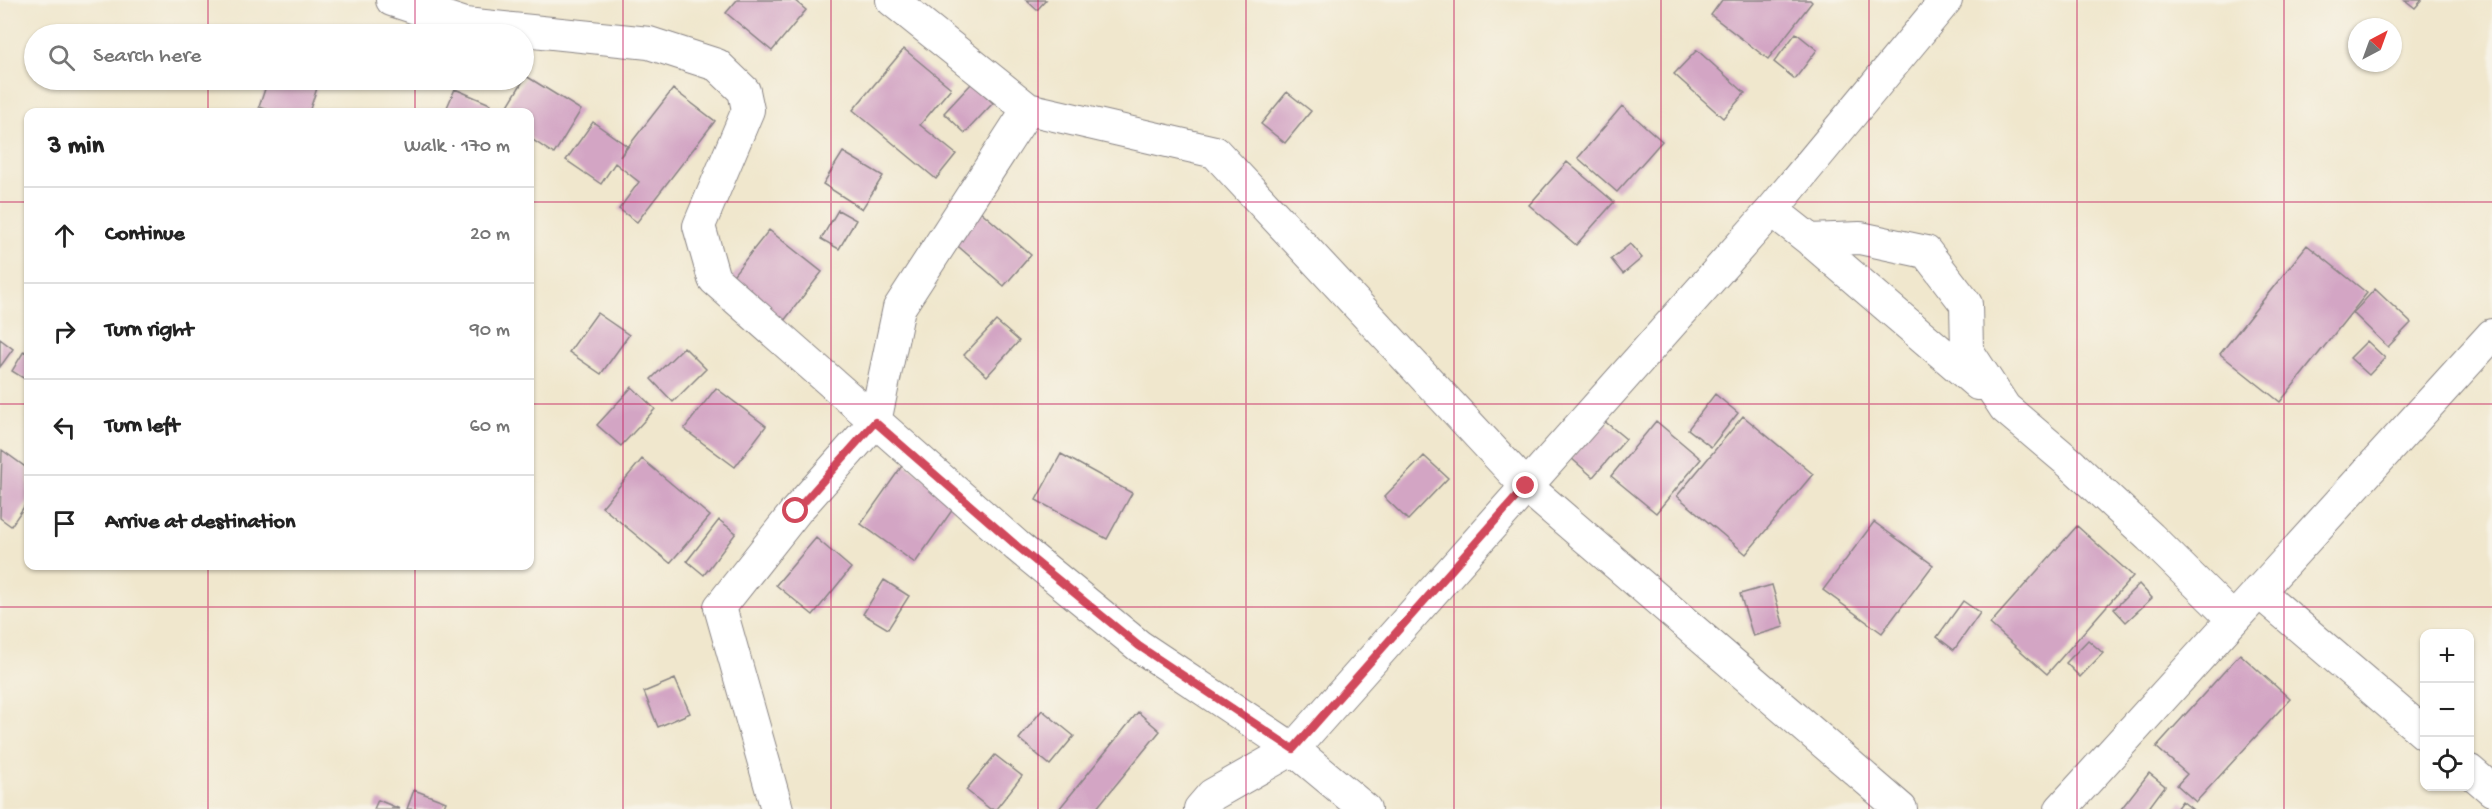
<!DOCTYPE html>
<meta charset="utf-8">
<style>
:root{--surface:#fff;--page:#f6f6f6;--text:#222;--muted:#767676;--line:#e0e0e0}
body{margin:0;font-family:"Gochi Hand",sans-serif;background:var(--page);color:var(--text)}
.controls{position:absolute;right:18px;bottom:18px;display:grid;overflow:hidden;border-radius:12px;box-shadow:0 2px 4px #0004}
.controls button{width:54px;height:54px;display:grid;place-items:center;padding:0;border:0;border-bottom:2px solid var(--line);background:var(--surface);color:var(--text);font:30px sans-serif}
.compass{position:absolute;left:2348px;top:18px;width:54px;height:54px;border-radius:50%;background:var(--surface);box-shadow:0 2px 4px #0004;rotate:41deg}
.stop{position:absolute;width:18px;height:18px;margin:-14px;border:4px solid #d1495b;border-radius:50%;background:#fff}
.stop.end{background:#d1495b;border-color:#fff;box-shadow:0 2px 6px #0008}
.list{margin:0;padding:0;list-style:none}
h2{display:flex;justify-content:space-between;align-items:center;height:78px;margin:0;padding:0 24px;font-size:26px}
h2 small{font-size:20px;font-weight:400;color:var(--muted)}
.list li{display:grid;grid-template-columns:39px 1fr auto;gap:18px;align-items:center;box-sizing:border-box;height:96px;padding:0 24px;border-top:2px solid var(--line)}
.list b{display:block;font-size:22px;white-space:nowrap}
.list em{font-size:20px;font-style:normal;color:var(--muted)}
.icon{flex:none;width:33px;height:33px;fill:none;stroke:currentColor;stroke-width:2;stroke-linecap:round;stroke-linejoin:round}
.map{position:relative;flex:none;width:2492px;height:809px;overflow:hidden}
.search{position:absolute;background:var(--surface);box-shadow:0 2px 4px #0004;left:24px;top:24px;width:510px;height:66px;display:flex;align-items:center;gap:15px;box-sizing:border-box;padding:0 21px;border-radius:33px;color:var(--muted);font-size:22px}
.panel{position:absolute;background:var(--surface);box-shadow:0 2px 4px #0004;left:24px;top:108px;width:510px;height:462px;border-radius:12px}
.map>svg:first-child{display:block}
.building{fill:#d3a5c4}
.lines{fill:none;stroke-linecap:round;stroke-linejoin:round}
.minor-casing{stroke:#898484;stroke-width:34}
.minor{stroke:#fff;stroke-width:32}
.route{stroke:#d1495b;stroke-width:8}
.grid{fill:none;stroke:#c2185b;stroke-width:1.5;stroke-opacity:0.55}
</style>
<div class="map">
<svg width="2492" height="809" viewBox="0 0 2492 809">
<rect width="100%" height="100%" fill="#f7f3e8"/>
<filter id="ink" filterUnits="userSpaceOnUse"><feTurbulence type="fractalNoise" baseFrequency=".0167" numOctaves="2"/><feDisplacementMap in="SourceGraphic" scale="12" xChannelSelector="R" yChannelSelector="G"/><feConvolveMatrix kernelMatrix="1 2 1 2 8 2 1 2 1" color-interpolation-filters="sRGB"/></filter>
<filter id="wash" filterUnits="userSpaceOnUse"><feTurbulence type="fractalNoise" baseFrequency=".008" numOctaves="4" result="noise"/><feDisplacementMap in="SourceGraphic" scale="24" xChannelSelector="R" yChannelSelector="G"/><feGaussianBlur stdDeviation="1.35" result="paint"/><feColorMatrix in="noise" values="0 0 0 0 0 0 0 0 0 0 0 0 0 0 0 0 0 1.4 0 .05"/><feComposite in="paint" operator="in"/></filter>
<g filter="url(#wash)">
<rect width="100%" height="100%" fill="#f0e7cd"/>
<g id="blocks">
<path class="building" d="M737,0H794L806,10L772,51L726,13Z
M1026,0H1046L1037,10Z
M1722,0H1810L1812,2L1768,59L1711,15Z
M2405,0H2422L2415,8Z
M309,28L330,34H307Z
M1796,33L1817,50L1795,79L1774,62Z
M904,49L951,88L920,125L956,154L936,179L853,110Z
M1697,50L1745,93L1723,118L1674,74Z
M526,76L581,110L554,154L530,138V112H504Z
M268,80H300L318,85L309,112H276L259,107Z
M316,80H336L334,85Z
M972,83L993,103L965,133L944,113Z
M455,89L490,104L486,112H445Z
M673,89L715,121L637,222L619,209L639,182L615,163L601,184L566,160L593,122L627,146L620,157Z
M1287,92L1311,111L1285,143L1261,124Z
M1622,106L1662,141L1617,192L1578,158Z
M843,152L883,176L862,209L823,184Z
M1567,162L1614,202L1576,245L1529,205Z
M838,210L856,220L839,249L821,239Z
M979,210L1031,255L1004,286L952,241Z
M769,230L822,272L780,326L726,284Z
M1630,244L1642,258L1623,274L1611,259Z
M2307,245L2367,293L2280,402L2220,354Z
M2375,289L2411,323L2388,347L2353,313Z
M597,313L629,335L601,374L569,352Z
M996,321L1019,341L987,376L964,355Z
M0,339L13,349L0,367Z
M2367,341L2385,358L2369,375L2350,358Z
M684,347L706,369L673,402L651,379Z
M24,351L28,354V381L12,371Z
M632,387L655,409L621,446L597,425Z
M716,388L766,426L735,467L684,429Z
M1715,394L1738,413L1711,447L1688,429Z
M1743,416L1813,474L1746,554L1677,496Z
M1603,420L1626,439L1593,477L1571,458Z
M1656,421L1701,459L1656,513L1611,476Z
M2,450L28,469V501L11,526L0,518Z
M1061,454L1132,493L1107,539L1036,500Z
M1424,456L1448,478L1408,520L1384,497Z
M642,459L710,516L670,563L602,507Z
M904,463L958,502L915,563L861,524Z
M719,520L736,533L704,575L687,561Z
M1874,522L1933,565L1882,633L1823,590Z
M2077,526L2133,576L2047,674L1990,624Z
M816,538L851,568L813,615L776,585Z
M884,580L909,596L888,629L863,614Z
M2139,584L2152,598L2126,622L2114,609Z
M1772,585L1784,627L1753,636L1740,594Z
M1963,601L1980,613L1954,650L1937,637Z
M2088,640L2103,653L2080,677L2066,663Z
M2240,654L2290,699L2196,802L2177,785L2187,774L2156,747Z
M675,679L690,713L658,727L644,692Z
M1042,710L1074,736L1050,765L1019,739Z
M1138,712L1160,731L1096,809H1059Z
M995,755L1022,776L996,809H990L966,790Z
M2149,773L2165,786L2148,809H2121Z
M414,790L446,802L443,809H407Z
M378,800L400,809H374Z
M2182,801L2192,809H2176Z"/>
</g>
</g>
<g filter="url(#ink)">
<use href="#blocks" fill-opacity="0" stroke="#898484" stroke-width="1.5"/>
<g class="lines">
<g class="minor-casing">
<path id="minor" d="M392,0L465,24L649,43L717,65L744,91L748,110L699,226L714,279L1017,546L1139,646L1293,749L1365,809
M1028,109L1215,152L1526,486L1901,809
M1772,210L1810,240L1978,384
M1810,240L1860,238L1926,252L1966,304L1967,350L2005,408L2070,463L2150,537L2233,619
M2258,591L2424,733
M2470,771L2492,790
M777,809L720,607L796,511L875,422L899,308L1028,109L892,0
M1200,809L1212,795L1293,749L1772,210L1946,0
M2061,809L2492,335"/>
</g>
<use href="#minor" class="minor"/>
</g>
</g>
<g class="lines" filter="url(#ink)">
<path class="route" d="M796,511L875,422L1017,546L1139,646L1293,749L1526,486"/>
</g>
<path class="grid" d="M208,0V34M415,0V34M623,0V809M831,0V809M1038,0V809M1246,0V809M1454,0V809M1661,0V809M1869,0V809M2077,0V809M2284,0V809M208,80V112M415,80V112M0,202H28M530,202H2492M0,404H28M530,404H2492M208,566V809M415,566V809M0,607H2492"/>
</svg>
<div class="controls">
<button>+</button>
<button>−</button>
<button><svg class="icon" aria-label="locate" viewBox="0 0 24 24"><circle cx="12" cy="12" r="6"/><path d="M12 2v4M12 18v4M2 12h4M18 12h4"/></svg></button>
</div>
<svg class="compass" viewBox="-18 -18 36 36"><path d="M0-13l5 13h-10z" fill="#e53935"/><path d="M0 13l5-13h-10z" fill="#767676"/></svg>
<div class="stop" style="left:796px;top:511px"></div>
<div class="stop end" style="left:1526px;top:486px"></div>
<div class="search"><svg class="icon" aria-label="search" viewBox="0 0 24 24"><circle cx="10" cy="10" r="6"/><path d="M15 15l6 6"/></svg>Search here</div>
<section class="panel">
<h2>3 min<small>Walk · 170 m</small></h2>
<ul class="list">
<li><svg class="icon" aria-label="ahead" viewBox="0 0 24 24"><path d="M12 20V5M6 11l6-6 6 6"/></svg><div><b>Continue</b></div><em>20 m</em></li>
<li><svg class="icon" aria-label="right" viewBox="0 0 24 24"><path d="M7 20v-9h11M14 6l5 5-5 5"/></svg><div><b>Turn right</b></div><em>90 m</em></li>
<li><svg class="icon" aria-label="left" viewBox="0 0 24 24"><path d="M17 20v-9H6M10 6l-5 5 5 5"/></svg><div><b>Turn left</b></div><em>60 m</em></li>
<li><svg class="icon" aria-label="arrive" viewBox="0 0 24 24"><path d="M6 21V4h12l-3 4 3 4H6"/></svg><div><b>Arrive at destination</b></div></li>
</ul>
</section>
</div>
